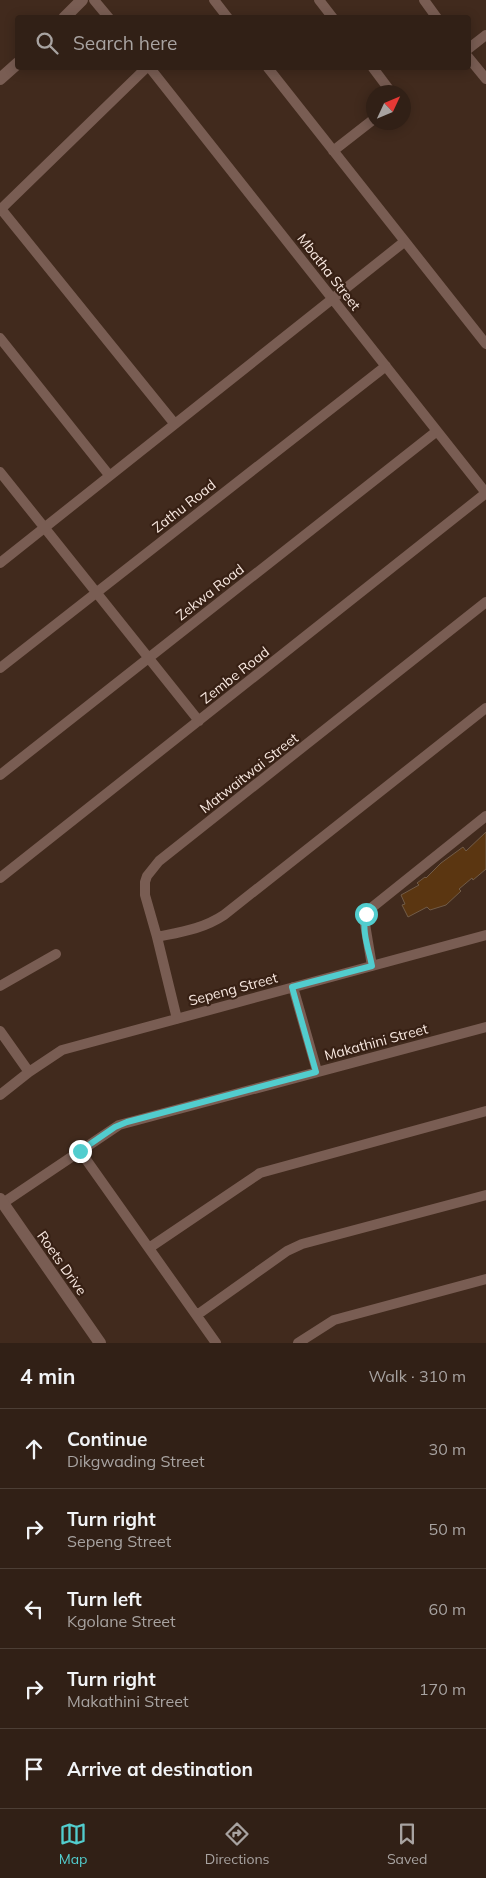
<!DOCTYPE html>
<meta charset="utf-8">
<style>
:root{--surface:#312016;--page:#39281f;--text:#f1f3f6;--muted:#a8a3a1;--line:#4c3e35;--accent:#52cdce}
body{margin:0;font-family:Mulish,sans-serif;background:var(--page);color:var(--text)}
.compass{position:absolute;left:366px;top:85px;width:45px;height:45px;border-radius:50%;background:var(--surface);box-shadow:0 2px 12px #0003;rotate:46deg}
.stop{position:absolute;width:15px;height:15px;margin:-11px;border:4px solid #52cdce;border-radius:50%;background:#fff}
.stop.end{background:#52cdce;border-color:#fff;box-shadow:0 1px 5px #0008}
.list{margin:0;padding:0;list-style:none}
h2{display:flex;justify-content:space-between;align-items:center;height:65px;margin:0;padding:0 20px;font-size:21px}
h2 small{font-size:16px;font-weight:400;color:var(--muted)}
.list li{display:grid;grid-template-columns:32px 1fr auto;gap:15px;align-items:center;box-sizing:border-box;height:80px;padding:0 20px;border-top:1px solid var(--line)}
.list b{display:block;font-size:19px;white-space:nowrap}
.list p{margin:0;font-size:16px;white-space:nowrap;color:var(--muted)}
.list em{font-size:16px;font-style:normal;color:var(--muted)}
.icon{flex:none;width:28px;height:28px;fill:none;stroke:currentColor;stroke-width:2;stroke-linecap:round;stroke-linejoin:round}
.map{position:relative;flex:none;width:486px;height:1343px;overflow:hidden}
.search{position:absolute;background:var(--surface);box-shadow:0 2px 12px #0003;left:15px;right:15px;top:15px;height:55px;display:flex;align-items:center;gap:12px;box-sizing:border-box;padding:0 18px;border-radius:5px;color:var(--muted);font-size:19px}
.sheet{height:465px;background:var(--surface)}
nav{display:flex;justify-content:space-around;align-items:center;box-sizing:border-box;height:70px;border-top:1px solid var(--line);background:var(--surface);font-size:14px;color:var(--muted)}
nav a{display:grid;justify-items:center;gap:2px}
nav .on{color:var(--accent)}
.map>svg:first-child{display:block}
.building{fill:#5b3611;stroke:#715b47}
.lines{fill:none;stroke-linecap:round;stroke-linejoin:round}
.minor{stroke:#795d53;stroke-width:10}
.tertiary{stroke:#795d53;stroke-width:12}
.route{stroke:#52cdce;stroke-width:6}
.labels{text-anchor:middle;dominant-baseline:central;stroke-width:4.5;stroke-linejoin:round;paint-order:stroke}
.street-label{font-size:14px;fill:#f7e7df;stroke:#372014}
</style>
<div class="map">
<svg width="486" height="1343" viewBox="0 0 486 1343">
<rect width="100%" height="100%" fill="#412a1d"/>
<path class="building" d="M486,832V869L473,880L472,878L459,889L461,891L446,905L430,910L427,907L408,917L402,905L405,904L401,895L419,885L417,883L425,877L426,878L441,863L463,847L466,851Z"/>
<g class="lines">
<path class="minor" d="M94,0L109,18
M214,0L228,18
M319,0L333,18
M424,0L437,18
M468,49L486,35
M468,57L486,79
M150,68L486,493
M268,68L486,344
M373,68L391,92
M333,151L374,119
M1,209L174,423
M0,210L146,68
M0,338L109,475
M0,472L199,721
M0,563L404,242
M0,668L386,366
M0,775L437,431
M0,878L486,493
M157,937C181,932 203,929 224,915L486,708
M372,966L365,924V918L370,909L486,816
M0,986L56,954
M293,987L317,1071
M177,1019L157,937L145,895V882L147,876L159,861L486,602
M0,1031L29,1072
M0,1095L29,1072L62,1050L486,935
M80,1151L216,1343
M3,1203L119,1125L486,1027
M149,1248L260,1173L486,1111
M197,1315L287,1251L302,1244L486,1195
M298,1343L334,1320L486,1279"/>
<path class="tertiary" d="M64,18L82,0
M0,79L18,63
M0,1199L100,1343"/>
</g>
<g class="lines">
<path class="route" d="M80,1151L115,1127L127,1122L316,1072L292,987L372,966C369,950 361,930 366,914"/>
</g>
<g class="labels">
<g class="street-label">
<text transform="translate(329 272) rotate(52)">Mbatha Street</text>
<text transform="translate(184 506) rotate(-38)">Zathu Road</text>
<text transform="translate(210 592) rotate(-38)">Zekwa Road</text>
<text transform="translate(235 675) rotate(-38)">Zembe Road</text>
<text transform="translate(249 773) rotate(-38)">Matwaitwai Street</text>
<text transform="translate(233 989) rotate(-15)">Sepeng Street</text>
<text transform="translate(376 1042) rotate(-15)">Makathini Street</text>
<text transform="translate(62 1263) rotate(55)">Roets Drive</text>
</g>
</g>
</svg>
<svg class="compass" viewBox="-18 -18 36 36"><path d="M0-13l5 13h-10z" fill="#e53935"/><path d="M0 13l5-13h-10z" fill="#a8a3a1"/></svg>
<div class="stop" style="left:366px;top:914px"></div>
<div class="stop end" style="left:80px;top:1151px"></div>
<div class="search"><svg class="icon" aria-label="search" viewBox="0 0 24 24"><circle cx="10" cy="10" r="6"/><path d="M15 15l6 6"/></svg>Search here</div>
</div>
<section class="sheet">
<h2>4 min<small>Walk · 310 m</small></h2>
<ul class="list">
<li><svg class="icon" aria-label="ahead" viewBox="0 0 24 24"><path d="M12 20V5M6 11l6-6 6 6"/></svg><div><b>Continue</b><p>Dikgwading Street</p></div><em>30 m</em></li>
<li><svg class="icon" aria-label="right" viewBox="0 0 24 24"><path d="M7 20v-9h11M14 6l5 5-5 5"/></svg><div><b>Turn right</b><p>Sepeng Street</p></div><em>50 m</em></li>
<li><svg class="icon" aria-label="left" viewBox="0 0 24 24"><path d="M17 20v-9H6M10 6l-5 5 5 5"/></svg><div><b>Turn left</b><p>Kgolane Street</p></div><em>60 m</em></li>
<li><svg class="icon" aria-label="right" viewBox="0 0 24 24"><path d="M7 20v-9h11M14 6l5 5-5 5"/></svg><div><b>Turn right</b><p>Makathini Street</p></div><em>170 m</em></li>
<li><svg class="icon" aria-label="arrive" viewBox="0 0 24 24"><path d="M6 21V4h12l-3 4 3 4H6"/></svg><div><b>Arrive at destination</b></div></li>
</ul>
</section>
<nav>
<a class="on"><svg class="icon" aria-label="map" viewBox="0 0 24 24"><path d="M3 6l6-2 6 2 6-2v14l-6 2-6-2-6 2zM9 4v14M15 6v14"/></svg>Map</a>
<a><svg class="icon" aria-label="directions" viewBox="0 0 24 24"><path d="M12 3l9 9-9 9-9-9zM9 14v-3h6M13 9l2 2-2 2"/></svg>Directions</a>
<a><svg class="icon" aria-label="saved" viewBox="0 0 24 24"><path d="M7 4h10v16l-5-4-5 4z"/></svg>Saved</a>
</nav>
